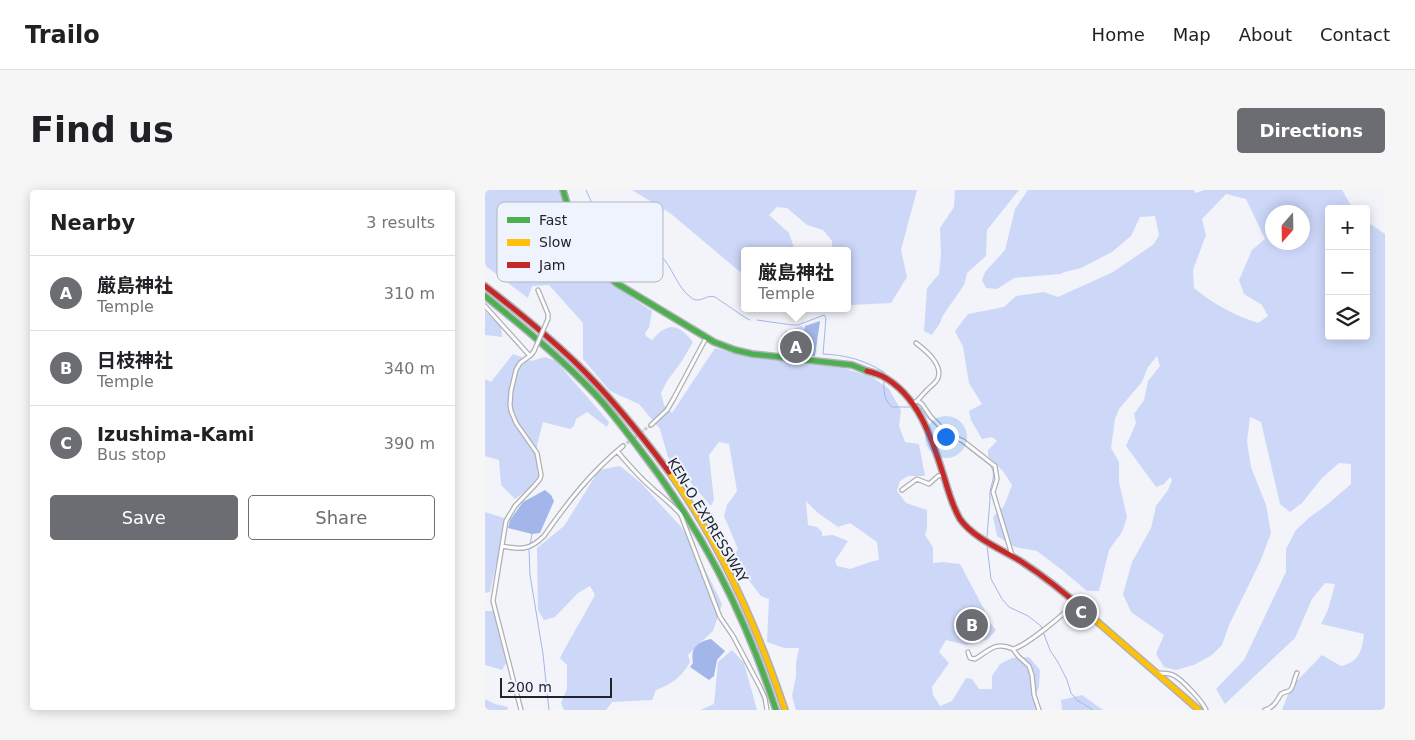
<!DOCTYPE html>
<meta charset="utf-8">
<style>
:root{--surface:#fff;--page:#f6f6f6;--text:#202124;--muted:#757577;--line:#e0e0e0;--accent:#6b6d73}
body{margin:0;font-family:"DejaVu Sans","Noto Sans JP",sans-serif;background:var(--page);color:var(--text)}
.controls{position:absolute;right:15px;top:15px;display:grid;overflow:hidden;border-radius:5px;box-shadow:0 2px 12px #0003}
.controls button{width:45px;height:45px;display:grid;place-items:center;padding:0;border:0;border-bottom:1px solid var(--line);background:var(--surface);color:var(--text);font:25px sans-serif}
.compass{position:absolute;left:780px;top:15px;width:45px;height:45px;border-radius:50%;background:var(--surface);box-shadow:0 2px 12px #0003;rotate:200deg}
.scale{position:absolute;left:15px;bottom:12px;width:112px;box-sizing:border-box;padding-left:5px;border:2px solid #22242a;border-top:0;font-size:14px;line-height:18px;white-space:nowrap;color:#22242a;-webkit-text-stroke:4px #eef3fd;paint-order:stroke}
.you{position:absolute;left:460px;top:246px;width:18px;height:18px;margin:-12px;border:4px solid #fff;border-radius:50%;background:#1a73e8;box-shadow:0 0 0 8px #1a73e833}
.badge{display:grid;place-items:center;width:32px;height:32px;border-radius:50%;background:var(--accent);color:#fff;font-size:16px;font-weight:700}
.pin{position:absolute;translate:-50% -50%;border:2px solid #fff;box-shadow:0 1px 5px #0006}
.popup{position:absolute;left:256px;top:57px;width:110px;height:65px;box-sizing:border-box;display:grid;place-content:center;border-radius:5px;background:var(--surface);filter:drop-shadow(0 1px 4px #0005);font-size:16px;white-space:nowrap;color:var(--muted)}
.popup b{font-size:19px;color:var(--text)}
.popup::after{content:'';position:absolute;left:50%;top:100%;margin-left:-10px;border:10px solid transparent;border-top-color:var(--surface)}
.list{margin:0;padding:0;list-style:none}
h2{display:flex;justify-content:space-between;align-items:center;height:65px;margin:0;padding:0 20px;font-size:21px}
h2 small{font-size:16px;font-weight:400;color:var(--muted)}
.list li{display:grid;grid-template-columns:32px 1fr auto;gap:15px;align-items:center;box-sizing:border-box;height:75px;padding:0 20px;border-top:1px solid var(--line)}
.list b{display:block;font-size:19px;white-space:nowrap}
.list p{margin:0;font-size:16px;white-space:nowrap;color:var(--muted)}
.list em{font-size:16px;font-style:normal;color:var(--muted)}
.actions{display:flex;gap:10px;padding:15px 20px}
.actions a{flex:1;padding:11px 0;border:1px solid var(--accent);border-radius:5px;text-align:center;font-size:18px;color:var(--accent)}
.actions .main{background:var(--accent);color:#fff}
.icon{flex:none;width:28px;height:28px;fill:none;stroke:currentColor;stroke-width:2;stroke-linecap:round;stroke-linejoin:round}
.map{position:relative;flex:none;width:900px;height:520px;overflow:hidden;border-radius:5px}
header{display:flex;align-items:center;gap:30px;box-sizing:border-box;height:70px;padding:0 25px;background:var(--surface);border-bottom:1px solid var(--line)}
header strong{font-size:24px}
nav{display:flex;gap:28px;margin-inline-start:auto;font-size:18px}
.intro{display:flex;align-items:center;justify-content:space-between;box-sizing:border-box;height:120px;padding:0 30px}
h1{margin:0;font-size:35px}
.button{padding:12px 22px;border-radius:5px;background:var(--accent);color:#fff;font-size:18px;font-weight:700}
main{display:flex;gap:30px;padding:0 30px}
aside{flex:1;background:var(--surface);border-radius:5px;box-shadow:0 2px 12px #0003}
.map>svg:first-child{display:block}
.green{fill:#cdd8f9;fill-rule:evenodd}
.water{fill:#a3b6e9}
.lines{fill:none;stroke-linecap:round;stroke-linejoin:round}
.stream{stroke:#a3b6e9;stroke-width:1}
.street-tunnel{stroke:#c8cad0;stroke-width:3;stroke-dasharray:3 1.5;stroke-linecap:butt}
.street-casing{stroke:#aeb0b5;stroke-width:5.5}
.fast-casing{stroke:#aeb0b5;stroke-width:8}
.slow-casing{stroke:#aeb0b5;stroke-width:8}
.jam-casing{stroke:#aeb0b5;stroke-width:8}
.street{stroke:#fdfdfe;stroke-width:3}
.fast{stroke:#4caf50;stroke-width:5}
.slow{stroke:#ffc107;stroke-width:5}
.jam{stroke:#c62828;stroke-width:5}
.street-bridge-casing{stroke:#aeb0b5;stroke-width:5.5;stroke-linecap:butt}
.street-bridge{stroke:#fdfdfe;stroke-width:3}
.labels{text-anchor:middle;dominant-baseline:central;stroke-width:4;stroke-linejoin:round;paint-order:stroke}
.street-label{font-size:14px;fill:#22242a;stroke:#eef3fd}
.key{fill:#eef3fd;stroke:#b1b5be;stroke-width:1}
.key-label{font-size:14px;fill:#22242a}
</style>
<header>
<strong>Trailo</strong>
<nav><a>Home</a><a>Map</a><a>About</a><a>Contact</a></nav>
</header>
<div class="intro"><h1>Find us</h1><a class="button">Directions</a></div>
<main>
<aside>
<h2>Nearby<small>3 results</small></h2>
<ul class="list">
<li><span class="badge">A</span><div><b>厳島神社</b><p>Temple</p></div><em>310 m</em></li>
<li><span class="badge">B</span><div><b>日枝神社</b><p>Temple</p></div><em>340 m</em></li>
<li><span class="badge">C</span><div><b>Izushima-Kami</b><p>Bus stop</p></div><em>390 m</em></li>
</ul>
<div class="actions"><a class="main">Save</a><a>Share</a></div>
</aside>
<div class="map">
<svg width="900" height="520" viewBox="0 0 900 520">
<rect width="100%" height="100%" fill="#f2f4fa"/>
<path class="green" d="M0,0H75C78,12 83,25 84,37C85,42 82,44 84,48C92,70 147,108 167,121L164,138L160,143L161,146L167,150C171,146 175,141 180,139C191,132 202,144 208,152L197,171L182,191L176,203L179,215L187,223L230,158L261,167L358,178L387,187L404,199L416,220L414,236L420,252L434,254L440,286H423L415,291L412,301L421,313L442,320V338L440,345L448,357V373L458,372L475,374L500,421L497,424L511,440L503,449L481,455L461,450L454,462L464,473L447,497L448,505L455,516L467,511L481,488L487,489L494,499H507V486L515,474L527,468L544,467L555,480L554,497L548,511L554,520H311L307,506L311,486V473L314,458H299L282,452L284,409L276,406L247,369L253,359L239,326L242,315L252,301L244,254L234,252L224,265L229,310L226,316L183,267L175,239L154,214L125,201L98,169V133L64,95L47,96L43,108L2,77L0,74ZM321,311L333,323L353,337L365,333L392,352L394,370L385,372L365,379L352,376L350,371L363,351L348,345L337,346V342L332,337L323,335Z
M147,0H432L416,60L422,87L406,113L367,115L362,112V61H347V51L338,40L322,35L302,18L292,17L284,25L304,43L310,61H260V86L185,23Z
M470,0H534L502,40L501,66L482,83L479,95L457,127L455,133L447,145L439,141L442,98L454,84L456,64L455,38L469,17Z
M543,0H709L711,3L719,0H857L868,19H844V146H881V31L900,44V520H797L806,497L837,465L856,476C874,472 877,461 879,444L836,434L843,420L850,394L840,393L827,409L810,448L740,514L731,499L759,470L801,382V359L811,340L825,327L843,314L866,294V274L854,273L837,288L817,313L805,322L795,314L776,232L765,227L762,252L766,277L781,315L786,343L775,372L744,435L737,455L727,465L709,475L691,480L679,477L671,464L679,445L646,422L638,404L647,372L666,338L671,316L683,300L687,290L685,287L679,294L671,297L641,256L651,233L649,224L659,210L663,191L675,176L672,166L663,177L657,192L634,219L630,229L626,258L634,272V292L642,327L637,342L624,360L614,401H602L577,380L552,361L530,357L512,346L508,327L519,316L527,295L518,281L503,266V260L512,251L507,247L497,249L486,230L484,221L497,214L484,193L478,157L470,141L483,124L519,117L531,106L559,102L573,107L628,82L669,54L674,45L670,26L655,27L646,46L627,62L596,78L580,82L575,84L529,88L512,99L501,98L497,90L500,82L520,60L530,19ZM741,4L761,9L780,49L767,60L754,90L759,104L777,115L783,126L773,133C749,125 728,114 709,98L708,80L721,45L717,29ZM788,22H818V52H788Z
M0,121L16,137L17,147L0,145Z
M316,136L322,139L320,163L318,165L312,166L305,159L309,144L308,139Z
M28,164L47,171L59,167L70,170L124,232L122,237L102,222L91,229L89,236L85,239L58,232L52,255L53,288L45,298L30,309L16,295L14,270L0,266V189L6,192Z
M135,276L156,293L197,338L217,373L237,414L228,441L217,451L203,465L205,472C198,486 185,495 171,500L167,510L127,512L121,520H79L76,513L82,499V475L75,468C86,446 99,426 110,405L105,396L93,403L70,427L59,430L53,420L52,358L79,336L114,280Z
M0,322L19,328L14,361L5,402L0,403Z
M0,421H9L21,473L17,480L0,475Z
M247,460L259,473L272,520H215L229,514L233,472Z
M597,505L618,520H577L576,510Z
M0,509L10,514L23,517L22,520H0Z"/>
<path class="water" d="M335,131L330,166H322L318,164C319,154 318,146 320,136Z
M301,141L313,142L308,160L300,158L295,152L296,146Z
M60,300L66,305L69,311L55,343L47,344L23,338L25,330L38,312Z
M226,449L240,461L232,470L229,486L224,490L205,477L208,473C205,458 212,452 226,449Z"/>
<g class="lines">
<path class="stream" d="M101,0C106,10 110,23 117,31C123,38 140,48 148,53C157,57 169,59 176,66C187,76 193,100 208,109C216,113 222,104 230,107L261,128L265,130
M272,130L307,135H313L339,125L341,128L338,164C361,165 379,170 399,182V186
M399,190C399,201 398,209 407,217H428
M432,217L436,218L441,226L461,245L475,252L506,276C513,287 503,297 505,309L502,347
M45,355L47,344
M502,355L506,389L517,409L524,417L543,426L556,436L565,460L574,474L582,490L586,503L592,510L608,520
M44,359L45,385L58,464L64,520"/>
<path class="street-tunnel" d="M138,256L166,235"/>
<g class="street-casing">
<path id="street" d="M53,100L63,124V129
M0,116L45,166
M433,211L437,214L446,227L462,243L478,251L510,276L512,289L508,302L527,365
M428,214C434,210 437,205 442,200C446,196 451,193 453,188C458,174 440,160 431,153
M166,235L182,220L189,208L221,148
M132,261C143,274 154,287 167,298C177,307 188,315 196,325L235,427L248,446L275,497L280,508L282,520
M417,300L432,289L444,294L453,286L458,285
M17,356C36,360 45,360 59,346C82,313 106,282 138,256
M483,462L485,468L490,469C505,460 510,451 528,459
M673,483C678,483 683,483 688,485C697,489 718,512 721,520
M36,520L8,411L21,331L30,316L50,295L55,289L56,285L52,263L31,233L26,221L25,215L26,201L31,180L35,173L46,165L49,161
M554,520L549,505L547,485L544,476L533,466L528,459C541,456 581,423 590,412
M780,520C788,518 792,511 796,504C799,502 801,502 804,501C809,498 809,488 812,483"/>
</g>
<g class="fast-casing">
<path id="fast" d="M78,0L92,47L101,64L115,80L131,93L229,152L250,160L267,164L367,175L382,181
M0,106C38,137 76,168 110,204C126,221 139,239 153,257C216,338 259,422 291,520"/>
</g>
<g class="slow-casing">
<path id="slow" d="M184,282C236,355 272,436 300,520
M600,421L714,520"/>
</g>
<g class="jam-casing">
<path id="jam" d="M0,96C31,120 62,145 90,172C125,206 155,243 184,282
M382,181C387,182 392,184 397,186C435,206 448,252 460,290C464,304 468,317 475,329C488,348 518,360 537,372C560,387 580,403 600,421"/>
</g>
<use href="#street" class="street"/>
<use href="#fast" class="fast"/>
<use href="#slow" class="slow"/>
<use href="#jam" class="jam"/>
<g class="street-bridge-casing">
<path id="street-bridge" d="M49,161L63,129"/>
</g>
<use href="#street-bridge" class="street-bridge"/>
</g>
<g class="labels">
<g class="street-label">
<text transform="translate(223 330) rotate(59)">KEN-O EXPRESSWAY</text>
</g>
</g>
<rect x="12" y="12" width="166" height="80" rx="8" class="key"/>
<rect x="22" y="27" width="23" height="6" fill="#4caf50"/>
<rect x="22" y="49" width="23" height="7" fill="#ffc107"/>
<rect x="22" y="72" width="23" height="6" fill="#c62828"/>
<g class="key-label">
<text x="54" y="35">Fast</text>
<text x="54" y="57">Slow</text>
<text x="54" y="80">Jam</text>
</g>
</svg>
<div class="controls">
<button>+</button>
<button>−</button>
<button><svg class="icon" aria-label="layers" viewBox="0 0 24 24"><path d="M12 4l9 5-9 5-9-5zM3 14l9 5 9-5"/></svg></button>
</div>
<svg class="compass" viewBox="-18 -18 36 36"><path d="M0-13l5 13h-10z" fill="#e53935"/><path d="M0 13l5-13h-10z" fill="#757577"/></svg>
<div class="scale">200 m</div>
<div class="you"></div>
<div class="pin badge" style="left:311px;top:157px">A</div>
<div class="popup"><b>厳島神社</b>Temple</div>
<div class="pin badge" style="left:487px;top:435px">B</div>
<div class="pin badge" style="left:596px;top:422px">C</div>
</div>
</main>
